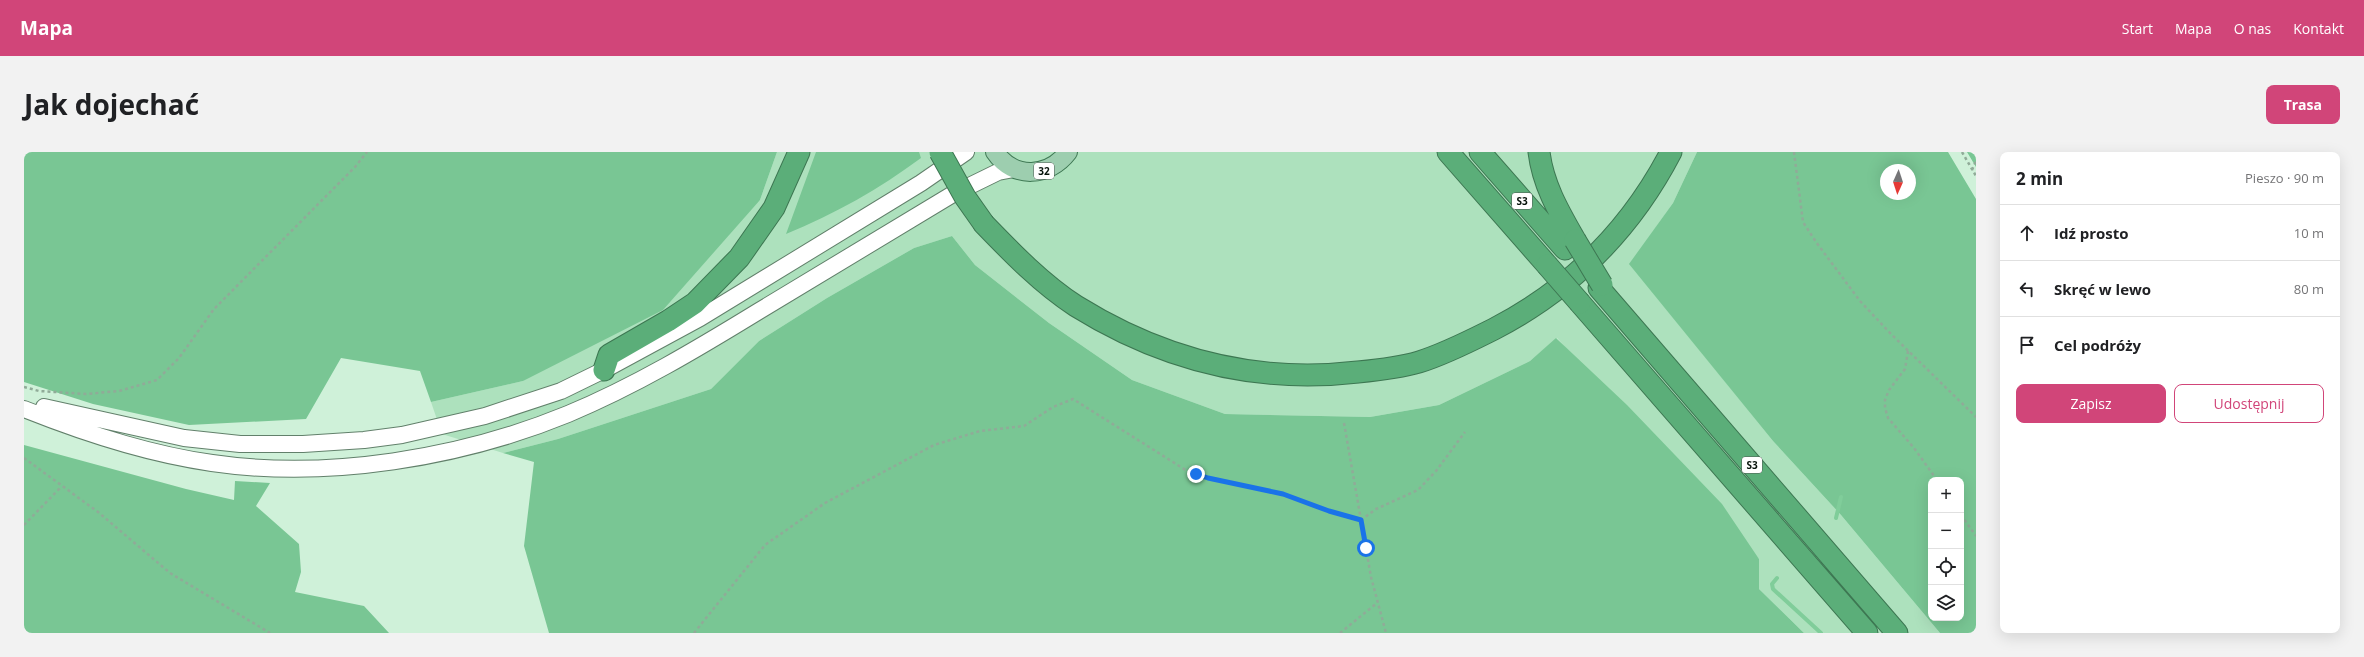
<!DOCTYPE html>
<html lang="pl">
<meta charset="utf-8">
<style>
:root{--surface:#fff;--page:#f2f2f2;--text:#202124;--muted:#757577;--line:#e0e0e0;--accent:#d14579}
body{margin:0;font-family:"Open Sans",sans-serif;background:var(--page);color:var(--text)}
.controls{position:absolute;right:12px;bottom:12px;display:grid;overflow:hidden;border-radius:8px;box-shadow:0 4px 16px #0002}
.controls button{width:36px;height:36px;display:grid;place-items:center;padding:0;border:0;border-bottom:1px solid var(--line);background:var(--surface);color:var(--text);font:20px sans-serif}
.compass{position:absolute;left:1856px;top:12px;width:36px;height:36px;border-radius:50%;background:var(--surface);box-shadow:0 4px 16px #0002;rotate:183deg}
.stop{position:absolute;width:12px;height:12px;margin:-9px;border:3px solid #1a73e8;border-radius:50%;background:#fff}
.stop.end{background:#1a73e8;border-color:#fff;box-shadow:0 1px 4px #0008}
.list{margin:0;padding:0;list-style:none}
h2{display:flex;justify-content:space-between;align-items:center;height:52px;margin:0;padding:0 16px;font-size:17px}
h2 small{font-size:13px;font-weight:400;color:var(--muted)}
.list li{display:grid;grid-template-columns:26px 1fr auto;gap:12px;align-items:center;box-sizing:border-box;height:56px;padding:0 16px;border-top:1px solid var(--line)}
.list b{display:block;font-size:15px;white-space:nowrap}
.list em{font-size:13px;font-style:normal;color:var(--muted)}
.actions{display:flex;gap:8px;padding:12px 16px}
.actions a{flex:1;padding:9px 0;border:1px solid var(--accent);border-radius:8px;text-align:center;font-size:14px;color:var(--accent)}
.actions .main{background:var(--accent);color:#fff}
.icon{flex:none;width:22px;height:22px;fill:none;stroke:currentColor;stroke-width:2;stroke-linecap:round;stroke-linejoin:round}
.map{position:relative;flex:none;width:1952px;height:481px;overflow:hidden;border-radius:8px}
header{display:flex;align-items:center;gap:24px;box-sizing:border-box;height:56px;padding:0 20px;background:var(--accent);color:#fff}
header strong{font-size:19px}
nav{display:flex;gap:22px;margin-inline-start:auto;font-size:14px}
.intro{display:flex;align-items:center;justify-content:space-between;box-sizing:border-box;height:96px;padding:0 24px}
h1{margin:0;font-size:28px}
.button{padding:10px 18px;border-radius:8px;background:var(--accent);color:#fff;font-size:14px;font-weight:700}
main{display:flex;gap:24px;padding:0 24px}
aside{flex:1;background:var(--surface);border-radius:8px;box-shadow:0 4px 16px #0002}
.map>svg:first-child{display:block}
.green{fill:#ade1bd}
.forest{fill:#79c694;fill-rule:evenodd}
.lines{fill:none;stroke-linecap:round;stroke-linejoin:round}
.stream{stroke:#80cd9a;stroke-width:4}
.secondary-casing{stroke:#62806b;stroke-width:18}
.primary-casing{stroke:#3d7752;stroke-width:20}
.motorway-casing{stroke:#3d7752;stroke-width:23}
.path{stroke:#90ab98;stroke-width:2.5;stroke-dasharray:3 3;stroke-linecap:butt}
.secondary{stroke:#fff;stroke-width:16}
.primary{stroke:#9dceaf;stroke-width:18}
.motorway{stroke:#5bae79;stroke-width:21}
.motorway-bridge-casing{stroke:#3d7752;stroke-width:23;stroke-linecap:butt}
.motorway-bridge{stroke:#5bae79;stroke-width:21}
.route{stroke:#1a73e8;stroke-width:5}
.labels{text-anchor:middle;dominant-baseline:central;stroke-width:4;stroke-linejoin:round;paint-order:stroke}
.shield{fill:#fff;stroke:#515954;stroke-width:1}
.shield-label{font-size:10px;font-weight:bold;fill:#06120a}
</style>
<header>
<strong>Mapa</strong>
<nav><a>Start</a><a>Mapa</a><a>O nas</a><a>Kontakt</a></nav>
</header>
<div class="intro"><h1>Jak dojechać</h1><a class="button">Trasa</a></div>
<main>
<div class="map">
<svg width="1952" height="481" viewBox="0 0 1952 481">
<rect width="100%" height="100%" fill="#cff1d9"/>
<path class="green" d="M753,0H1673L1649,51L1606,112L1749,289L1817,363L1916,481H1780L1735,437V407L1533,186L1506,209L1415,253L1346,265L1201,262L1108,228L1025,171L951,113L928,84L890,96L803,146L735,189L687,237L534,287L479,301L418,282L407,250L499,229L736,48Z"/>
<path class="forest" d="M0,0H753L736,48L639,158L499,229L407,250L396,219L317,206L282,267L165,273L69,252L0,230Z
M792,0H895L897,6C855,37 811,62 762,82Z
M1673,0H1924L1952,47V481H1916L1817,363L1749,289L1605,112L1649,51ZM1862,18H1886V42H1862ZM1907,328H1937V466H1907Z
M1943,0H1952V15Z
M928,84L951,113L1025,171L1108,228L1201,262L1346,265L1415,253L1506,209L1532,186L1603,253L1698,352L1735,407V437L1780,481H525L500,394L510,310L479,301L534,287L687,237L735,189L803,146L890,96Z
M0,293L162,337L210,348L211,329L246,331L232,354L275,392L277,420L271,440L340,454L365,481H0Z"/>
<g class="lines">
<path class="stream" d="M1812,366L1817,345
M1753,426L1748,432L1749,437L1797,481"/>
<g class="secondary-casing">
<path id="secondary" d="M20,255L160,286L216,292H279L340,288L378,283L461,264L537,239L580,218L676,166L897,31L942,0
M0,257C60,281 124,302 188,311C304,328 437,306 544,262C611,234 673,197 735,159C800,120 865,81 929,42L974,20L990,17"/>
</g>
<g class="primary-casing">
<path id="primary" d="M971,0C990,28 1025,25 1044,0"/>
</g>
<g class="motorway-casing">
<path id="motorway" d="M1424,0L1523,113
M1456,0L1541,97
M1515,0C1519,33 1535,60 1551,88
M960,72C988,101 1018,132 1052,154C1139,208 1232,232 1334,220C1355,218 1375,216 1395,210C1421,202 1446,189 1470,177C1547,137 1607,77 1647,0
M1575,136L1873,481
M1556,151L1843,481
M580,218L585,203L644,169L671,151L715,106L750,56L775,0"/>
</g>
<path class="path" d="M1770,0L1779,70L1792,90L1836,149L1866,181L1952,265
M1938,0L1952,24
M1948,18L1952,9
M1884,199L1881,217L1865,238L1861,248V256L1864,266L1890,296L1913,328
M0,235L15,239L62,242L95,239L133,228L155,206L190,157L331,15L343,0
M1320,271L1347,425L1362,481
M0,306L74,360L146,421L246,481
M1937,363L1952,384
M0,373L37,335
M670,481L741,393L801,351L910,293L956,279L1000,274L1029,255L1049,247L1160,317L1184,326L1259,343L1305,359L1337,368L1352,357L1394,338L1412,319L1441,280
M1316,481L1353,451"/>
<use href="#secondary" class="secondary"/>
<use href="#primary" class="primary"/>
<use href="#motorway" class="motorway"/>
<g class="motorway-bridge-casing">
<path id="motorway-bridge" d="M916,0L941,45L960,72
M1551,88L1578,133
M1523,113L1556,151"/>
</g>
<use href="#motorway-bridge" class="motorway-bridge"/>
</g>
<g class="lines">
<path class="route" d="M1172,322L1184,326L1259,342L1305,359L1337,368L1342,396"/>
</g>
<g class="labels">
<g class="shield">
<rect x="1010" y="11" width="20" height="16" rx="3"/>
<rect x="1488" y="41" width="20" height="16" rx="3"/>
<rect x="1718" y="305" width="20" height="16" rx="3"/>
</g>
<g class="shield-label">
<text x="1020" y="19">32</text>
<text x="1498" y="49">S3</text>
<text x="1728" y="313">S3</text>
</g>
</g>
</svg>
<div class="controls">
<button>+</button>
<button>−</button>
<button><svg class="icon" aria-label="locate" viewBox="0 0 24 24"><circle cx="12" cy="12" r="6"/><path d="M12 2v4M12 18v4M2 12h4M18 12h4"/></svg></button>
<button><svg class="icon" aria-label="layers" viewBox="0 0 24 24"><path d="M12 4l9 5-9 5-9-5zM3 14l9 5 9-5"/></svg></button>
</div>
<svg class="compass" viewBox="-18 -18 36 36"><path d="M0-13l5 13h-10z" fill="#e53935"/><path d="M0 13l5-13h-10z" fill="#757577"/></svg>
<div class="stop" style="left:1342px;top:396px"></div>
<div class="stop end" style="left:1172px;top:322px"></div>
</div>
<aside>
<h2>2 min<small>Pieszo · 90 m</small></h2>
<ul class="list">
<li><svg class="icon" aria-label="ahead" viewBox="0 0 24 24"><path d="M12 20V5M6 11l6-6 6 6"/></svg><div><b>Idź prosto</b></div><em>10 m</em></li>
<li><svg class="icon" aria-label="left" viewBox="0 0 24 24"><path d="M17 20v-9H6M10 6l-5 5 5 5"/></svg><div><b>Skręć w lewo</b></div><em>80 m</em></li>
<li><svg class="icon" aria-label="arrive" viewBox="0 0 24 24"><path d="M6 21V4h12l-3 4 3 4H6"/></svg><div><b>Cel podróży</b></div></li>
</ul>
<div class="actions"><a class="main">Zapisz</a><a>Udostępnij</a></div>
</aside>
</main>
